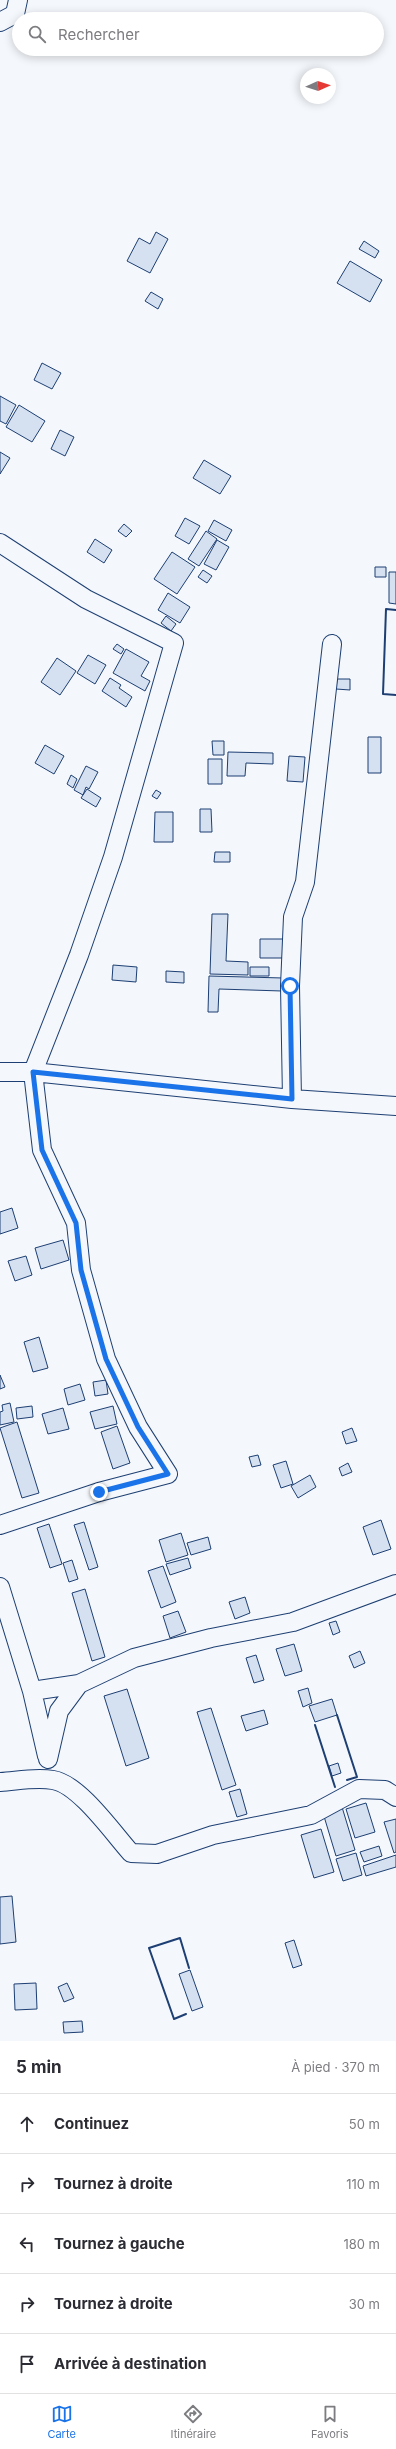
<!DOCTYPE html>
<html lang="fr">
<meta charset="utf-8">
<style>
:root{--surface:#fff;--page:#f7f7f7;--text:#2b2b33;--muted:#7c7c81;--line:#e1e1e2;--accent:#1a73e8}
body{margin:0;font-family:Inter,sans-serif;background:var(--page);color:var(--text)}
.compass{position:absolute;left:300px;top:68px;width:36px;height:36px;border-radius:50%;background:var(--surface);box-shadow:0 2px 10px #0003;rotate:87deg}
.stop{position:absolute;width:12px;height:12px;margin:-9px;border:3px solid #1a73e8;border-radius:50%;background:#fff}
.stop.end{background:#1a73e8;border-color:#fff;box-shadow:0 1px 4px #0008}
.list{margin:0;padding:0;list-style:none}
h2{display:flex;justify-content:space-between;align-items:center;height:52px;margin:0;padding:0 16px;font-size:17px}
h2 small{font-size:13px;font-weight:400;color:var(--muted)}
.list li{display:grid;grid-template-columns:26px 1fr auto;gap:12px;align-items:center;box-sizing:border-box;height:60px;padding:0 16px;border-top:1px solid var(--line)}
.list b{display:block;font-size:15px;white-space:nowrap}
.list em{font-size:13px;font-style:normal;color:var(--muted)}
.icon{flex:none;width:22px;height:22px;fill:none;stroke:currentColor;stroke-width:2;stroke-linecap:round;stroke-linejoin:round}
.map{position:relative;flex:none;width:396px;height:2041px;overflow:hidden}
.search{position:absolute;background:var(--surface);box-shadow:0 2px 10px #0003;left:12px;right:12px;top:12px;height:44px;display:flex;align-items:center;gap:10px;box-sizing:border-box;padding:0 14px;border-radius:22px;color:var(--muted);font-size:15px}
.sheet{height:352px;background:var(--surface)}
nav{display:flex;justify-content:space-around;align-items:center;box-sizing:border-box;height:56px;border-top:1px solid var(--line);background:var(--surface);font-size:11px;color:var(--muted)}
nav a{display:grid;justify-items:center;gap:2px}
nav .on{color:var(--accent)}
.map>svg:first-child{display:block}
.building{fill:#d5e0f0;stroke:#1d3f73}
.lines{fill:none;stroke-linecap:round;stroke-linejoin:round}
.minor-casing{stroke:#1d3f73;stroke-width:20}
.minor{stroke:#f4f7fb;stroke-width:18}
.wall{stroke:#1d3f73;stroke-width:2}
.route{stroke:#1a73e8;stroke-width:5}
</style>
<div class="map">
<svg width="396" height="2041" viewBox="0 0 396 2041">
<rect width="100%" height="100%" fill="#f4f7fb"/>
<path class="building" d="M156,232L168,239L150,273L127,261L139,238L150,244Z
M364,241L379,251L375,258L359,249Z
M350,261L382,280L370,302L337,283Z
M151,292L163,299L158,309L145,301Z
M42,363L61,373L52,389L34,380Z
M0,396L16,405L6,424L0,421Z
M19,405L45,421L32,442L6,427Z
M60,430L74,437L65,456L51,449Z
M0,452L10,458L0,474Z
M204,460L231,476L220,494L193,478Z
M185,518L200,526L189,544L175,536Z
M214,520L232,530L226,541L208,531Z
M124,524L132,531L126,537L118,531Z
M206,531L217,539L199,566L188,559Z
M95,539L112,550L104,563L87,552Z
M217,540L229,547L216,570L204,564Z
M172,552L195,567L177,594L154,579Z
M375,567H386V577H375Z
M203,570L212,576L207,583L198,577Z
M389,572H396V604L389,603Z
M168,593L190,607L180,623L158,610Z
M166,616L176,624L171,631L161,623Z
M117,644L124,649L121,654L113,649Z
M126,649L149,662L141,676L150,681L145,691L113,673Z
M88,655L106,665L95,684L77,673Z
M57,658L76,671L60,695L41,682Z
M110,678L121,685L119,688L132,697L126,707L102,691Z
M337,679H350V690L336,689Z
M368,737H381V773H368Z
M212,741H224V755H213Z
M45,745L64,756L54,774L35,763Z
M228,752L273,753V764L246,763L245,776H227Z
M289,756L305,757L303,782L287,781Z
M208,759H222V784H208Z
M86,766L98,772L89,789L86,787L83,795L74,790Z
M71,775L77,779L73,788L67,784Z
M87,789L101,798L96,807L81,798Z
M156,790L161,793L157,799L152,796Z
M200,809H211L212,832H200Z
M155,812H173V842H154Z
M215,852H230V862H214Z
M212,914H228L226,961L248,962V975L210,974Z
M260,939H284V958H260Z
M113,965L137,967L136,982L112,980Z
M250,967H269V976H250Z
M166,971L184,972V983L166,982Z
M209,976L283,978L282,991L219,989L218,1012H208Z
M12,1208L18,1228L0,1234V1212Z
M63,1240L69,1260L41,1269L35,1248Z
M26,1256L32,1275L15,1281L8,1261Z
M39,1337L48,1368L33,1372L24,1342Z
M0,1375L5,1387L0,1389Z
M106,1380L108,1394L95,1396L93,1382Z
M80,1384L85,1400L68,1405L64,1389Z
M10,1403L14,1422L0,1425V1412L3,1411L2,1405Z
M32,1406L33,1417L17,1419L16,1408Z
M113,1406L117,1424L95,1429L90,1412Z
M63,1408L69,1429L48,1434L42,1414Z
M17,1422L39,1493L22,1498L0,1428Z
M117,1426L130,1463L113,1469L101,1432Z
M352,1428L357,1441L346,1444L342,1432Z
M258,1455L261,1465L252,1467L249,1457Z
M286,1461L293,1484L281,1488L273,1465Z
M348,1463L352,1472L342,1476L339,1468Z
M310,1475L316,1487L298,1498L291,1486Z
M381,1520L391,1549L373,1555L363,1527Z
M84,1522L98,1567L89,1570L74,1525Z
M49,1524L62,1564L50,1568L37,1528Z
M181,1533L188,1555L166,1562L159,1540Z
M208,1537L211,1549L191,1555L187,1543Z
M188,1558L191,1568L170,1575L166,1564Z
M72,1560L78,1579L69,1582L63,1563Z
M163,1566L176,1602L161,1608L148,1571Z
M85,1589L105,1657L92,1661L72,1593Z
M245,1597L250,1613L235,1619L229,1602Z
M178,1611L186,1632L170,1638L163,1616Z
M336,1621L340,1632L333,1635L329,1623Z
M294,1644L302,1671L285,1676L276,1649Z
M360,1651L365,1663L354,1668L349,1656Z
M256,1655L264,1680L254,1683L246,1658Z
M308,1688L312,1703L303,1707L298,1691Z
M127,1689L149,1758L126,1766L104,1696Z
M332,1699L337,1715L315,1722L309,1706Z
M211,1708L236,1785L222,1790L197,1712Z
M264,1710L268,1724L246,1731L241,1716Z
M338,1763L341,1773L332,1776L329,1766Z
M240,1789L247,1814L237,1817L229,1792Z
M366,1803L375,1832L355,1838L346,1809Z
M342,1807L355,1850L336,1856L323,1813Z
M396,1819V1852L394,1853L384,1822Z
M321,1829L334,1872L314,1878L301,1835Z
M379,1846L382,1856L364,1862L360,1852Z
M356,1853L362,1875L343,1881L336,1859Z
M396,1855V1867L366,1876L363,1866Z
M12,1896L16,1942L0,1944V1897Z
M294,1940L302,1965L293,1968L285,1943Z
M190,1970L203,2007L192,2011L179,1974Z
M36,1983L37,2009L15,2010L14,1984Z
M67,1983L74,1998L64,2002L58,1987Z
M82,2021L83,2032L64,2033L63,2022Z"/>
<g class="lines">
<g class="minor-casing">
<path id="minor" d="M0,22L15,14L18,0
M0,543L86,599L174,643L113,857L79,955L33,1072L42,1150L76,1223L81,1270L106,1359L138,1427L168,1474L99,1492L0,1525
M0,1072H33L292,1099L396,1106
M292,1099L290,986L293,917L305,882L332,644
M0,1587L32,1691L47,1756
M32,1691L79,1684
M48,1759L59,1711L79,1684L134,1658L211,1638L293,1622L396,1584
M0,1782C17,1781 35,1777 53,1780C79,1784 113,1833 131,1853L157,1854L213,1835L311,1815L359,1789L385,1790L396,1797"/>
</g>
<use href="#minor" class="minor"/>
<path class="wall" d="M396,610L386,609L383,694L396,695
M337,1715L357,1777L347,1780
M315,1725L335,1787
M186,2014L174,2019L149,1948L180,1938L189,1968"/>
</g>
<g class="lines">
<path class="route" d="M99,1492L168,1474L138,1427L106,1359L81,1270L76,1223L42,1150L33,1072L292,1099L290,986"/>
</g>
</svg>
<svg class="compass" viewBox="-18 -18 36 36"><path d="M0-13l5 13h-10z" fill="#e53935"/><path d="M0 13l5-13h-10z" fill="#7c7c81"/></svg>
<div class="stop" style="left:290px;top:986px"></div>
<div class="stop end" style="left:99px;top:1492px"></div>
<div class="search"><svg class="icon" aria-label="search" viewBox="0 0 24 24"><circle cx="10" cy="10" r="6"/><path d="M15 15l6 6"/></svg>Rechercher</div>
</div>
<section class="sheet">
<h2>5 min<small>À pied · 370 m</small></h2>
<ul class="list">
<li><svg class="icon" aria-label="ahead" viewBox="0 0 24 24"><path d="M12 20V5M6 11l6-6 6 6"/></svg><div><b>Continuez</b></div><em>50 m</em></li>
<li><svg class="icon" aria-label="right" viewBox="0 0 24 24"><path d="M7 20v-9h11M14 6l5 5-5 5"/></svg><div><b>Tournez à droite</b></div><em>110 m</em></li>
<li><svg class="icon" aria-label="left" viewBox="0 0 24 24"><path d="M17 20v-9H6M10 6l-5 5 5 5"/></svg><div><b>Tournez à gauche</b></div><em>180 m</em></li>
<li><svg class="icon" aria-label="right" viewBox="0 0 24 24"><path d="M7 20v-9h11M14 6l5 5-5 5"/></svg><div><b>Tournez à droite</b></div><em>30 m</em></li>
<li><svg class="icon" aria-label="arrive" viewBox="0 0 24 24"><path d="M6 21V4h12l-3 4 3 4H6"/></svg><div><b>Arrivée à destination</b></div></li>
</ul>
</section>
<nav>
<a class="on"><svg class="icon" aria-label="map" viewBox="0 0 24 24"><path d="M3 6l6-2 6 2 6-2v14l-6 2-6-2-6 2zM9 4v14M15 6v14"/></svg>Carte</a>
<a><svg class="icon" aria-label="directions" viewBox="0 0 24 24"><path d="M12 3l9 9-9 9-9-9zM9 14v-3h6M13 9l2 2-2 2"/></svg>Itinéraire</a>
<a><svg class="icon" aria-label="saved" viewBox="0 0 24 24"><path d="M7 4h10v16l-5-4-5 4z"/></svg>Favoris</a>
</nav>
